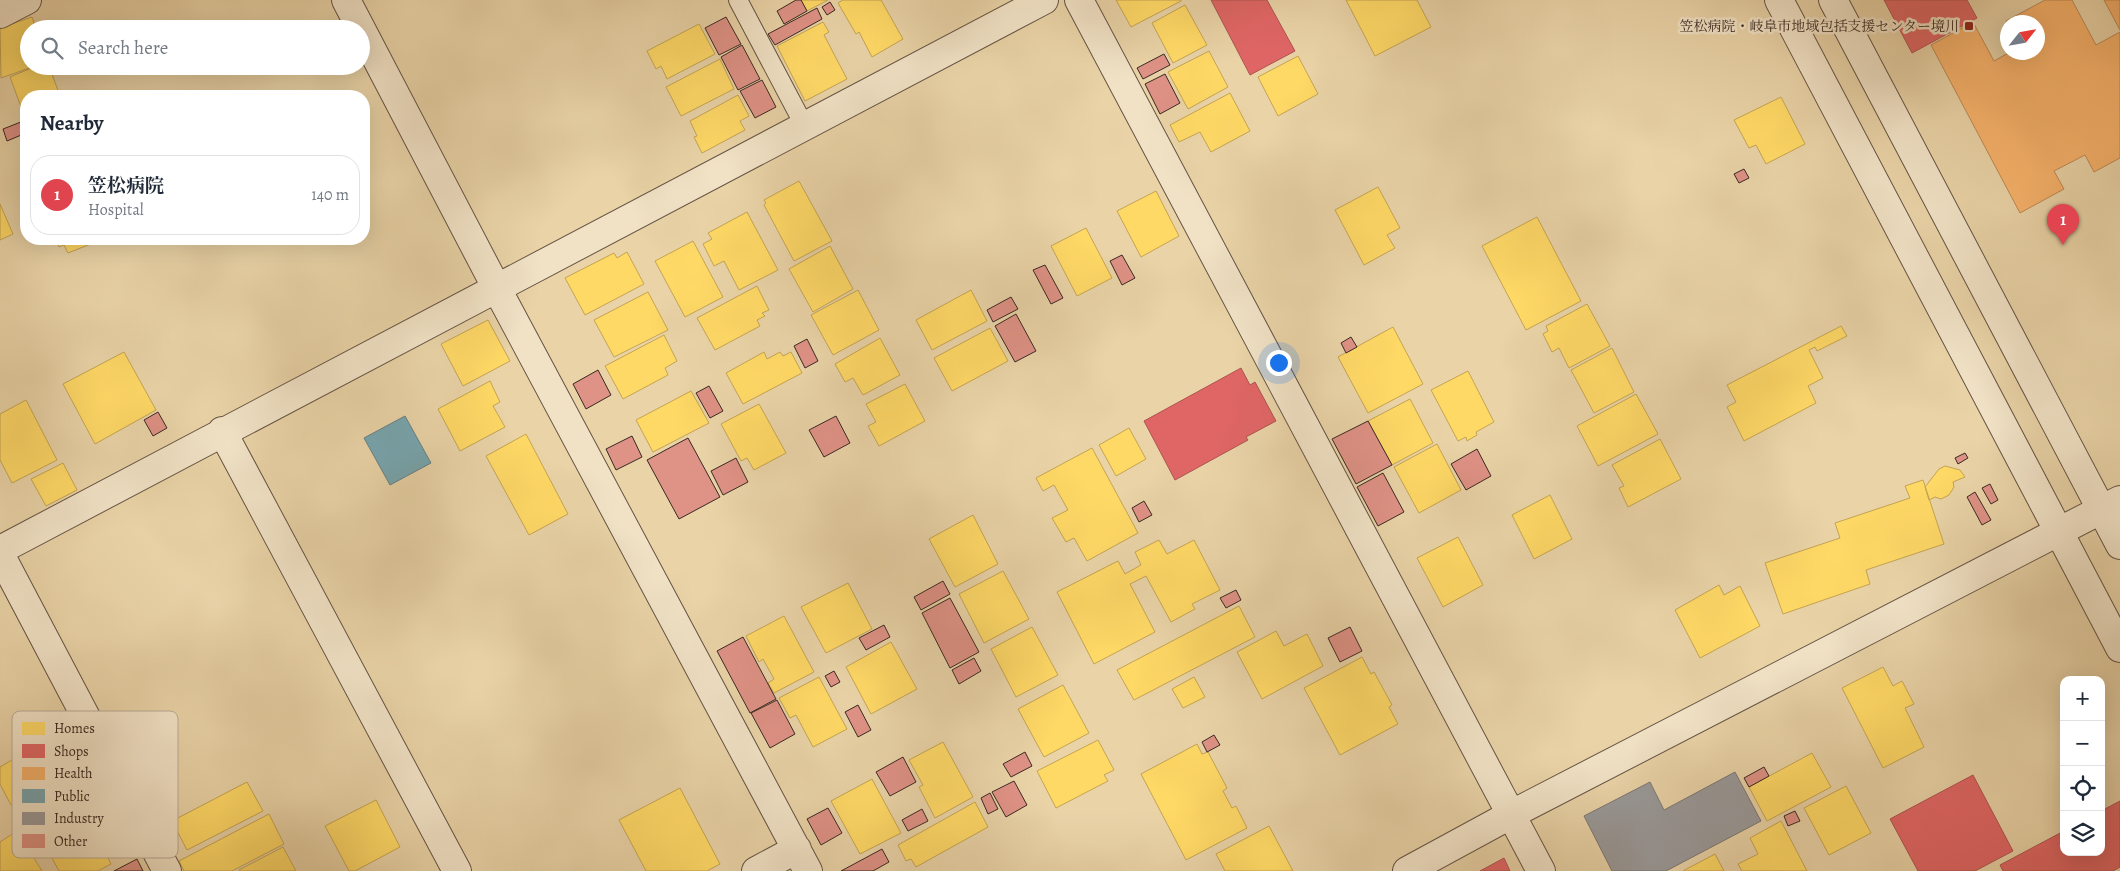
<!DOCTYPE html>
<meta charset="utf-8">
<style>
:root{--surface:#fff;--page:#f6f6f7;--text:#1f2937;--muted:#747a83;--line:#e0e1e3;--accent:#1a73e8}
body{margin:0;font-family:Alegreya,"Noto Serif JP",serif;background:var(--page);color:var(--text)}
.controls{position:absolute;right:15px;bottom:15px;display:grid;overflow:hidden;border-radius:10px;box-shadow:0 5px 20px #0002}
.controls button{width:45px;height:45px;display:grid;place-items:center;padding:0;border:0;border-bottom:1px solid var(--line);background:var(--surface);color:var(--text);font:25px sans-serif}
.compass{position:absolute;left:2000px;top:15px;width:45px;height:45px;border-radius:50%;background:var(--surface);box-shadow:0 5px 20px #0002;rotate:59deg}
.you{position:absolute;left:1278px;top:362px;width:18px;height:18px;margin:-12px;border:4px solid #fff;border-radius:50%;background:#1a73e8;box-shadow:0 0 0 8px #1a73e833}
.badge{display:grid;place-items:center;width:32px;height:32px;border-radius:50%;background:var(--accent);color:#fff;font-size:16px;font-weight:700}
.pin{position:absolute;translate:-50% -41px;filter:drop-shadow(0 1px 2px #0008)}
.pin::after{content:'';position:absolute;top:26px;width:18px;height:15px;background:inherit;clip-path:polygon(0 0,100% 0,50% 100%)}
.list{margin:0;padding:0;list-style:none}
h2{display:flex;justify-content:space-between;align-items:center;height:65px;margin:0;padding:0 20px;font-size:21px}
h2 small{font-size:16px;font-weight:400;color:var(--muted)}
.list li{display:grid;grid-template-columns:32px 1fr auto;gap:15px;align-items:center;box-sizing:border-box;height:80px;margin:0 10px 10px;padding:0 10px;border:1px solid var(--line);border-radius:20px}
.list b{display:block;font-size:19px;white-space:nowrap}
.list p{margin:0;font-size:16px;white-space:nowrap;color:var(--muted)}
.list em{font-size:16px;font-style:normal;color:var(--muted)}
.icon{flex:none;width:28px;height:28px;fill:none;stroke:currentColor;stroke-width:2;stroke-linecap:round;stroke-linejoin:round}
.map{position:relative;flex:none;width:2120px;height:871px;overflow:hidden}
.search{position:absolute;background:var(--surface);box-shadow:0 5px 20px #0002;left:20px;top:20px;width:350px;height:55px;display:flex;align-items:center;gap:12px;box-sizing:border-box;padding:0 18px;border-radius:28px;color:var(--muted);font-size:19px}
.panel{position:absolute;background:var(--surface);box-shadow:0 5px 20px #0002;left:20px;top:90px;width:350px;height:155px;border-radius:20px}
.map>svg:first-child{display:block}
.homes{fill:#ffd966;stroke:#c4a452}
.shops{fill:#e06666;stroke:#ae5452}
.health{fill:#f6b26b;stroke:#bd8955}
.public{fill:#76a5af;stroke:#648085}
.industry{fill:#999;stroke:#7c7775}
.building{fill:#df9286;stroke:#392922}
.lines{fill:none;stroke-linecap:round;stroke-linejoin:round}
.service-casing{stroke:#655443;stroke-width:20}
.minor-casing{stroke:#655443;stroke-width:30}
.tertiary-casing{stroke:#655443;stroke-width:30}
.service{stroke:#f1e2c6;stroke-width:18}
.minor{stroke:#f1e2c6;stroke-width:28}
.tertiary{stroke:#f1e2c6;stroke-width:28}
.poi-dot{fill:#8f2418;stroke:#f1e2c6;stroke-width:2}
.labels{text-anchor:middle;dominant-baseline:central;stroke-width:5;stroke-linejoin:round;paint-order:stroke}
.poi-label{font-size:14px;fill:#392922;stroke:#f1e2c6;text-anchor:end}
.key{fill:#f1e2c6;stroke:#baaa95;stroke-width:1}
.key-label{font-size:14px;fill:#392922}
</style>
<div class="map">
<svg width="2120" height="871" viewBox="0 0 2120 871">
<rect width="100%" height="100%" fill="#e9d3a7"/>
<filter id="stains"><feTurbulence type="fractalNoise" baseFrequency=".004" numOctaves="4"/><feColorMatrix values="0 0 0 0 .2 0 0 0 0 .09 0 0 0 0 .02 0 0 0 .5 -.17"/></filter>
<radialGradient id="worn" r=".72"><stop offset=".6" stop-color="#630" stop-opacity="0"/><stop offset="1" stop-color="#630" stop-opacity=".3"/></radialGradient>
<path class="homes" d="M801,0H828L807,11Z
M843,0H881L903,39L872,57L859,32L856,34L838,3Z
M1116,0H1181V1L1131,27Z
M1346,0H1417L1431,27L1375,56Z
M1185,5L1207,45L1173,63L1152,23Z
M32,17L36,29H29V66H35L1,78L0,28Z
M823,22L829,32L824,35L847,79L805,101L777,46Z
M699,24L715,54L667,79L661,66L656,69L647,51Z
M1209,51L1228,87L1188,109L1168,72Z
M1298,56L1318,94L1278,116L1258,77Z
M720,59L734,89L681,116L666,87Z
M36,66H49L60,96H26L25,118L10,77Z
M1230,93L1250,131L1211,152L1200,132L1179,142L1170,125Z
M738,95L749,116L740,121L745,130L702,153L694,137L697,136L690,121Z
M1781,97L1805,144L1766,164L1756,145L1749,148L1734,120Z
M799,181L832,241L794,261L764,205L766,203L764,200Z
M1378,187L1400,228L1387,235L1395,248L1364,265L1335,210Z
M1156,191L1179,236L1141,257L1117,211Z
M0,204L13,234L0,240Z
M747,212L778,270L739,290L724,261L714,266L703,244L712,239L708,233Z
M1537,217L1581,301L1526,330L1482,246Z
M1086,228L1112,278L1077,296L1051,246Z
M56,239H103L68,253L64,245L59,247Z
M693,241L723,297L685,317L655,261Z
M830,246L853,289L813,312L789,269Z
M627,252L644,284L585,315L565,278L614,253L617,258Z
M757,286L769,310L762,313L765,316L757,320L760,326L715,350L697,318Z
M858,290L879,330L833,355L811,315Z
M971,290L987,321L932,350L916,320Z
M648,292L668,330L614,357L594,320Z
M1587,304L1610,346L1569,368L1559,348L1552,352L1543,334L1548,331L1546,326Z
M488,320L510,361L463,386L441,344Z
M1841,326L1847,336L1817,351L1815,347L1809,350L1823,378L1808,386L1816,403L1744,441L1727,407L1736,402L1727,385Z
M1393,327L1423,384L1368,413L1338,357Z
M990,328L1008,361L952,391L934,358Z
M664,335L677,361L665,368L668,375L623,399L605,366Z
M880,338L900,375L863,395L853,378L845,382L835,364Z
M1612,348L1634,392L1594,413L1571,370Z
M124,352L156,410L95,444L63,384Z
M764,352L767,359L780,352L783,356L791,352L802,373L743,404L726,373Z
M1468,371L1494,422L1476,432L1477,435L1467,441L1466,437L1458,441L1431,390Z
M490,381L500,402L493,406L505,427L460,451L438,409Z
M905,384L925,421L879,446L868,426L876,422L866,404Z
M691,391L709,423L653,452L636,420Z
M1636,394L1658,434L1598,466L1577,426Z
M1410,399L1433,443L1392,465L1368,421Z
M26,400L57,460L12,483L0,460V414Z
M759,404L786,453L754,470L747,458L741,461L721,424Z
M1129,428L1146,459L1116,476L1099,445Z
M526,434L568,514L529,535L486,456Z
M1660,439L1681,479L1628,507L1619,488L1624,486L1612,465Z
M1437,444L1461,490L1419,513L1394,467Z
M1092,448L1138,533L1087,561L1074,538L1066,542L1052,518L1068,510L1054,485L1043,491L1036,478Z
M63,463L77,490L46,506L31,479Z
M1945,466L1960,470L1965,477L1953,482L1954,487L1949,495L1941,499L1935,497L1929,500L1925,487L1939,469Z
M1923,480L1944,544L1866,570L1870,584L1783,614L1765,563L1840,538L1835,523L1910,498L1905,486Z
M1550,495L1572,539L1534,559L1512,515Z
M973,515L998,564L955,587L929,539Z
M1458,537L1483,585L1443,607L1417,558Z
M1159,540L1167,554L1194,540L1220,590L1192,604L1195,609L1171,622L1146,576L1130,584L1155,632L1094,664L1057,592L1118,561L1125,574L1141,565L1135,552Z
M1003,571L1029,619L984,643L959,594Z
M848,583L872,629L826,653L801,607Z
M1719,585L1724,595L1740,586L1760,626L1700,658L1675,610Z
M1239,606L1255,637L1134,700L1117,670Z
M784,616L814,672L774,693L768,683L774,679L763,659L759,662L746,636Z
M1032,627L1058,675L1016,697L991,649Z
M1276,631L1284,646L1307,634L1323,666L1262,699L1237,652Z
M891,642L917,689L871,714L846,667Z
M1362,657L1371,674L1374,672L1392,705L1389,707L1398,724L1340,755L1304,688Z
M1883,667L1893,686L1902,681L1914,704L1905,708L1924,747L1883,768L1842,688Z
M819,677L847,729L813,747L796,715L790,718L779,698Z
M1194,677L1205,697L1183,708L1172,689Z
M1063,685L1089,733L1044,757L1018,709Z
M41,734L63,777L11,805L0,784V767L17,757L13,749Z
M1098,740L1114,770L1104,775L1108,781L1056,808L1037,771Z
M943,742L973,797L935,818L919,787L923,785L909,760Z
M1197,744L1202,754L1208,752L1227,788L1223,791L1232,808L1236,806L1247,828L1186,860L1141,774Z
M1812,753L1831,787L1767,821L1749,787Z
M872,779L901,833L860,854L831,801Z
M247,782L263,811L187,850L172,821Z
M1846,786L1871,833L1829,855L1804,808Z
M680,788L720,864L707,871H646L619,820Z
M376,800L400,847L355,871H349L325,826Z
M975,802L988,827L916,867L911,859L906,861L898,845Z
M269,814L284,844L232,871H184L179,861Z
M1781,821L1807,871H1742L1738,864L1758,854L1750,838Z
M91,824L111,864L98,871H59L46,847Z
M1269,826L1293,871H1225L1216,854Z
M17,831L42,871H0V842Z
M283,847L296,871H240L239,870Z
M1715,854L1724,871H1683Z"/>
<path class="shops" d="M1211,0H1267L1295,51L1250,75Z
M1884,0H1967L1977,18L1912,53Z
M1241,368L1250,385L1255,382L1276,421L1246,437L1248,440L1175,480L1144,421Z
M1973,775L2013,851L1975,871H1918L1890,819Z
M2120,801V867L2113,871H2003L2000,865L2064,831V852H2101V811Z
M1504,858L1510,871H1480Z"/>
<path class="health" d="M2045,0H2072L2096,45L2120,32V158L2094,172L2085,155L2054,171L2064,189L2020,213L1931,45L1973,22L1994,61L2010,52H2038V22H2008V25L2006,21Z
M2104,0H2120V30Z"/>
<path class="public" d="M405,416L431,463L390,485L364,438Z"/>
<path class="industry" d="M1735,772L1761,821L1666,871H1612L1584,816L1650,782L1664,810Z"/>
<path class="building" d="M796,0H801L807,11L784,24L777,11Z
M830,2L835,10L827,15L822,7Z
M817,8L822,19L775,45L768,34Z
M726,17L741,44L719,55L705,28Z
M742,45L760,79L738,90L721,57Z
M1164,54L1170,65L1143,79L1137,68Z
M1165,74L1180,103L1160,114L1145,84Z
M762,80L776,107L755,118L740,91Z
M26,120V133L7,141L3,129Z
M1744,169L1749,178L1739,183L1734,174Z
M1122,255L1135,278L1122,285L1110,261Z
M1045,265L1063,298L1051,304L1033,270Z
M1011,297L1018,309L993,322L987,310Z
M1016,314L1036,351L1015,362L995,326Z
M1351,337L1357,347L1346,353L1341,343Z
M807,339L818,361L805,368L794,346Z
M598,370L611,395L586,409L573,384Z
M709,386L723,411L710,418L696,393Z
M158,412L167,428L153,436L144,420Z
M836,416L850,443L824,457L809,430Z
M1368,421L1392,465L1356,484L1332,439Z
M632,436L642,457L616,470L606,449Z
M688,438L720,497L679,519L647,460Z
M1477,449L1491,476L1466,490L1451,464Z
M1965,453L1968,458L1958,464L1955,458Z
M736,458L748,482L723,495L711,471Z
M1383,473L1404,512L1378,526L1357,487Z
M1990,484L1998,500L1991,504L1982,488Z
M1975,492L1991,520L1982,525L1967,497Z
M1144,501L1152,515L1139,522L1132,508Z
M943,581L950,594L921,610L914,597Z
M1236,590L1241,600L1226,608L1220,598Z
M950,598L979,652L950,668L922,613Z
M884,625L890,637L866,650L859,638Z
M1350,627L1362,651L1340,662L1328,638Z
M743,637L776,699L750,713L717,651Z
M974,658L981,671L959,684L952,670Z
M834,671L840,682L831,687L825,676Z
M777,700L795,734L770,748L751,713Z
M858,705L871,730L858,737L845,712Z
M1214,735L1220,745L1207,752L1202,742Z
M1025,752L1032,766L1011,777L1003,764Z
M903,757L916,782L890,796L876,772Z
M1764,767L1769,776L1749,787L1744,778Z
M1014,781L1027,805L1006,817L992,792Z
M990,793L998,809L988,814L981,798Z
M828,808L842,833L821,845L807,819Z
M922,809L928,821L908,831L902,820Z
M1795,811L1800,821L1788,826L1784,816Z
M882,849L889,862L873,871H841Z
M137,859L143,871H114Z"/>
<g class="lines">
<g class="service-casing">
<path id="service" d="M738,0L804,125"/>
</g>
<g class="minor-casing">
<path id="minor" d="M346,0L496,287L808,871
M1079,0L1541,871
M0,14L27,0
M222,431L457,871
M0,550L1044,0
M0,554L167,871
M756,871L797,849
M1407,871L1512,814L2120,500"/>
</g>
<g class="tertiary-casing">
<path id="tertiary" d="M1779,0L2120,648
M1833,0L2120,545"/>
</g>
<use href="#service" class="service"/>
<use href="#minor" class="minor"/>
<use href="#tertiary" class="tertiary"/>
</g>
<rect class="poi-dot" x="1964" y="21" width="10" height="10" rx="2.5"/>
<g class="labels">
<g class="poi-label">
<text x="1959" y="26">笠松病院・岐阜市地域包括支援センター境川</text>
</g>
</g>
<rect x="12" y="711" width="166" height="147" rx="8" class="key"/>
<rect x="22" y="722" width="23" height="13" fill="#ffd966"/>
<rect x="22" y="744" width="23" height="14" fill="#e06666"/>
<rect x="22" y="767" width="23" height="13" fill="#f6b26b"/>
<rect x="22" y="789" width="23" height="14" fill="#76a5af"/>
<rect x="22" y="812" width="23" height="13" fill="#999"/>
<rect x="22" y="834" width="23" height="14" fill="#df9286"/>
<g class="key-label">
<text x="54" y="733">Homes</text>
<text x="54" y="756">Shops</text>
<text x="54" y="778">Health</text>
<text x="54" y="801">Public</text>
<text x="54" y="823">Industry</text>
<text x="54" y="846">Other</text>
</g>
<rect width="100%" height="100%" filter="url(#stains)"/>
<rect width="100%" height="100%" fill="url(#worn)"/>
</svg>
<div class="controls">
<button>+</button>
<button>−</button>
<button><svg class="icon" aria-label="locate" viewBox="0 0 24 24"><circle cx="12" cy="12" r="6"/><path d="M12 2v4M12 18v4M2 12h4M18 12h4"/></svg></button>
<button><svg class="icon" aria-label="layers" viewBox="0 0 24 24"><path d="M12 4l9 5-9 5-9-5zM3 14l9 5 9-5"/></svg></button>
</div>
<svg class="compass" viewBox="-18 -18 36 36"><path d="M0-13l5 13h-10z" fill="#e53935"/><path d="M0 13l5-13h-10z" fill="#747a83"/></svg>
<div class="you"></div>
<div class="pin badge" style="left:2063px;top:245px;background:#e0444e">1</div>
<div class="search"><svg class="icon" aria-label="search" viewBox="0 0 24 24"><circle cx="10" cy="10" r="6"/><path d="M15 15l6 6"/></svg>Search here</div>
<section class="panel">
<h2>Nearby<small></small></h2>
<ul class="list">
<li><span class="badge" style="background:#e0444e">1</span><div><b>笠松病院</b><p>Hospital</p></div><em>140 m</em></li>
</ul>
</section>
</div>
